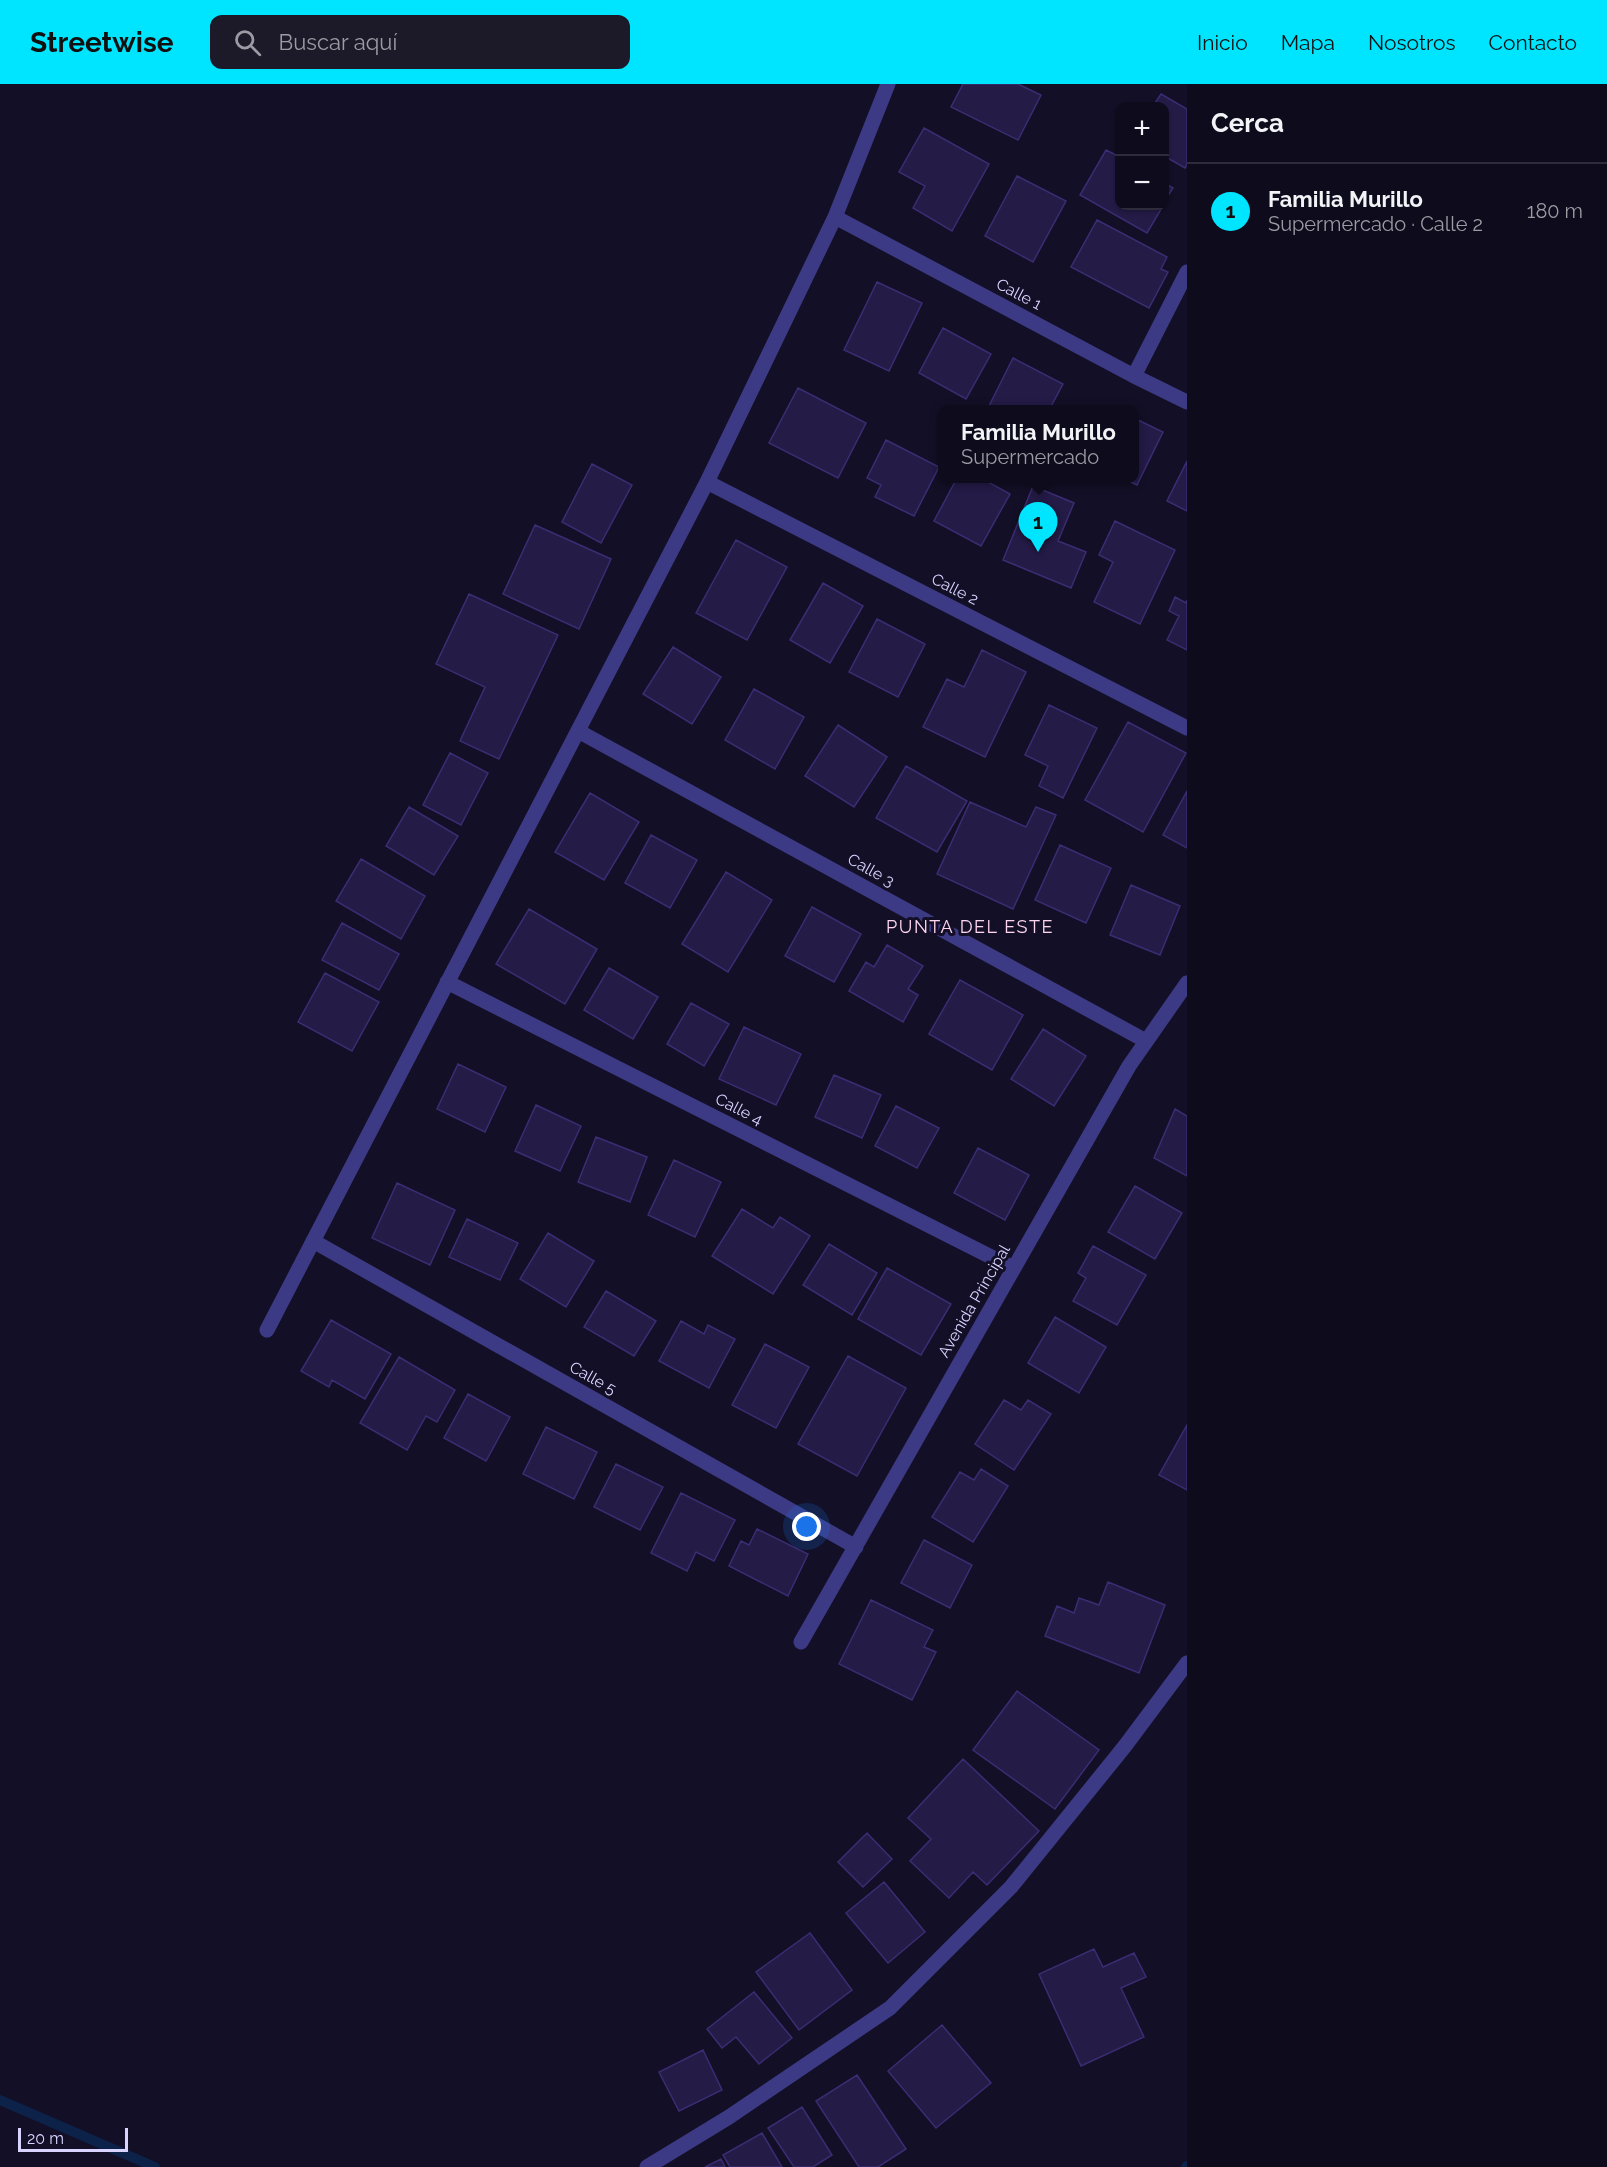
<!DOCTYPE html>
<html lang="es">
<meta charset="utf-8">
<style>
:root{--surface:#0e0b1c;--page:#1c1929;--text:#f1f3f6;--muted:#9b9ba3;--line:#2e2b3b;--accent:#00e5ff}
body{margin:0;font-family:Raleway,sans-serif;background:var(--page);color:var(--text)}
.controls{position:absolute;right:18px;top:18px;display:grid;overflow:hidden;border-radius:12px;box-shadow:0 2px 4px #0004}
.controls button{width:54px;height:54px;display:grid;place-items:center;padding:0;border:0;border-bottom:2px solid var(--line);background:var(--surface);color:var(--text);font:30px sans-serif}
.scale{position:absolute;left:18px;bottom:15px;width:110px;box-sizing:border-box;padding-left:6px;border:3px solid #d9d4ff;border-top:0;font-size:16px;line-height:21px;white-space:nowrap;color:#d9d4ff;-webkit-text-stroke:4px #130f26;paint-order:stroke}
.you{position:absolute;left:807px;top:1443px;width:21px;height:21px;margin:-15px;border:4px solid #fff;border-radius:50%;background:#1a73e8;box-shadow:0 0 0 9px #1a73e833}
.badge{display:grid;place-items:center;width:39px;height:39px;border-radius:50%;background:var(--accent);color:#111;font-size:20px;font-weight:700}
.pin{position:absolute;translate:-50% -50px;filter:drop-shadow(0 2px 3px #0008)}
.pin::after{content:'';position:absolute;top:32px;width:21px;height:18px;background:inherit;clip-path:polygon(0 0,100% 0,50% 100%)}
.popup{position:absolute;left:938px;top:321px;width:201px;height:78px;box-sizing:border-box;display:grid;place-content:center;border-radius:12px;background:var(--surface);filter:drop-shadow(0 2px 4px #0005);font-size:20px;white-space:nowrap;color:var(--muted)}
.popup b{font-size:22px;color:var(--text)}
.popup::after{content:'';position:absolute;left:50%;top:100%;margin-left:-12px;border:12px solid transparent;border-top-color:var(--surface)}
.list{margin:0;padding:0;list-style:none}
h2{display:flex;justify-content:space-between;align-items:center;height:78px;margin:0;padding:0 24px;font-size:26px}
h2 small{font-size:20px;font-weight:400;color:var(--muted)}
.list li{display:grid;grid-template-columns:39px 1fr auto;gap:18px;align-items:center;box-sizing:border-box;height:96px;padding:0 24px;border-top:2px solid var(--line)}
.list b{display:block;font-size:22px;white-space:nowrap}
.list p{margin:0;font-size:20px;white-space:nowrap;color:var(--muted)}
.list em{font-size:20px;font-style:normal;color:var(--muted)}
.icon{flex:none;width:33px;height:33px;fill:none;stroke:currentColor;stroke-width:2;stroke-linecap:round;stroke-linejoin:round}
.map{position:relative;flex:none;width:1187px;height:2083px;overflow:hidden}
header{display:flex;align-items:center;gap:36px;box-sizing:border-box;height:84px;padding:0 30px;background:var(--accent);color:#111}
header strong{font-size:28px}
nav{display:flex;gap:33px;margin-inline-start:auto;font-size:21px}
.search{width:420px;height:54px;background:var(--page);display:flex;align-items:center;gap:15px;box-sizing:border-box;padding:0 21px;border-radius:12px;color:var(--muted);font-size:22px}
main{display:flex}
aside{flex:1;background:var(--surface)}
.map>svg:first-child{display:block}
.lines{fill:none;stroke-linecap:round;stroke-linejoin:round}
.stream{stroke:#0c2248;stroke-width:10}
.building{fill:#241b47;stroke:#3b2d73;stroke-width:1.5}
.street{stroke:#3d3a85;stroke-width:15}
.labels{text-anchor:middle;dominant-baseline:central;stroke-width:6;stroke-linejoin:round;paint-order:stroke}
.street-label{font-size:16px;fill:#d9d4ff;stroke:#130f26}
.neighbourhood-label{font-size:18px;letter-spacing:1.5px;fill:#ffd6f0;stroke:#130f26}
</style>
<header>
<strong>Streetwise</strong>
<div class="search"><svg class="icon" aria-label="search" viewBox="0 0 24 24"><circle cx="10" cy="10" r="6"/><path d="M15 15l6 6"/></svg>Buscar aquí</div>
<nav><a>Inicio</a><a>Mapa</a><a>Nosotros</a><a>Contacto</a></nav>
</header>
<main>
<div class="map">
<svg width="1187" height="2083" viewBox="0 0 1187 2083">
<rect width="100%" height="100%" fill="#130f26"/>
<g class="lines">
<path class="stream" d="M0,2016L155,2083
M1186,2083L1187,2082"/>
</g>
<path class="building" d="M963,0H1018L1041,11L1018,56L951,23Z
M1161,10L1187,25V81L1185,84L1164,72V22H1153Z
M924,44L989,80L952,147L913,124L925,102L899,88Z
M1106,66L1120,73V122H1163L1147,149L1080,111Z
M1017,92L1066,117L1033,178L985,152Z
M1164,99L1173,104L1164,118Z
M1097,136L1167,173L1161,185L1168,188L1149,224L1071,183Z
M877,198L922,219L889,287L844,266Z
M943,244L991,270L966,315L919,289Z
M1013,274L1063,300L1049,326H987Z
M798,304L866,339L838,394L769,359Z
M1134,334L1163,348L1137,401L1123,394H1134Z
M886,356L939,383L914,432L875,413L881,401L867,394Z
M1187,377V427L1167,417Z
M592,380L632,401L601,459L562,438Z
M957,394H981L1010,410L981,462L934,437Z
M1033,402L1074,419L1058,457L1086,468L1071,504L1003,476Z
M1115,437L1175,466L1140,540L1094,518L1113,478L1099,471Z
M535,441L611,475L579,545L503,510Z
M736,456L787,483L747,556L696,529Z
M823,499L863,522L830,579L790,556Z
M469,510L558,551L499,675L460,657L485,603L436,580Z
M1175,513L1186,519L1187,516V566L1167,556L1179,532L1169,527Z
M877,535L925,560L898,613L849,588Z
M673,563L721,593L692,640L643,610Z
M982,566L1026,588L985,673L923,643L947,595L964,603Z
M754,605L804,633L775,685L725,656Z
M1049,621L1097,644L1063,714L1039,702L1048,682L1025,671Z
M1128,638L1186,669L1143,748L1085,716Z
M838,641L887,673L854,723L805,692Z
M450,669L488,689L461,741L423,721Z
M906,682L967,717L937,768L876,734Z
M1187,707V764L1163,751Z
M590,709L639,738L604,796L555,768Z
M970,718L1026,743L1036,723L1056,731L1013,825L937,790Z
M409,723L458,752L434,791L386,762Z
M651,751L697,776L670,824L625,799Z
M1060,761L1111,784L1086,839L1035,816Z
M361,775L425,812L401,855L336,817Z
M726,788L772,816L728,888L682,860Z
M1131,801L1180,822L1160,871L1110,851Z
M812,823L861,850L834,898L785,872Z
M529,825L597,865L565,920L496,880Z
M342,839L399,870L379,906L322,876Z
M887,861L923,882L908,905L918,911L903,938L849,907L866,878L874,883Z
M609,884L658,913L633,955L584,926Z
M325,889L379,918L352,967L298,938Z
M960,896L1023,931L992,986L929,950Z
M691,919L729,940L704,982L667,960Z
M744,943L801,970L776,1021L719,995Z
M1043,945L1086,972L1054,1022L1011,995Z
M458,980L506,1003L485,1048L437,1025Z
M834,991L881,1011L862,1054L815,1033Z
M536,1021L581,1042L560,1087L515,1067Z
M896,1022L939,1044L917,1084L875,1062Z
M1175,1025L1187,1032V1092L1154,1074Z
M596,1053L647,1073L630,1118L578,1098Z
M978,1064L1029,1091L1005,1136L954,1109Z
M674,1076L721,1098L695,1153L648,1131Z
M397,1099L455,1126L430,1181L372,1154Z
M1135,1102L1182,1129L1155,1175L1108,1148Z
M742,1125L773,1144L780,1133L810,1152L773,1210L712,1172Z
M467,1135L518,1159L500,1196L449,1173Z
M548,1149L594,1177L566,1223L520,1195Z
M829,1160L877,1189L852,1231L803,1201Z
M1093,1162L1146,1191L1117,1241L1073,1217L1086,1194L1078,1189Z
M887,1184L951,1220L921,1271L858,1235Z
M606,1207L656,1237L634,1272L584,1243Z
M1055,1233L1106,1263L1079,1309L1028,1279Z
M331,1236L391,1270L365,1315L332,1296L329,1303L301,1287Z
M681,1237L704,1250L708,1241L735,1255L709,1304L659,1277Z
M765,1260L809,1283L776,1344L732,1321Z
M848,1272L906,1304L857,1392L798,1360Z
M399,1273L455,1306L437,1338L426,1332L407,1366L360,1339Z
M468,1310L510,1333L486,1377L444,1354Z
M1004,1316L1021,1326L1028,1316L1051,1330L1014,1386L975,1360Z
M1187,1341V1406L1159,1391Z
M546,1343L597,1368L574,1415L523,1390Z
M616,1380L663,1403L640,1446L594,1423Z
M981,1385L1008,1402L973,1458L932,1433L960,1388L974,1396Z
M681,1409L735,1436L714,1477L696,1468L687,1487L651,1469Z
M757,1445L808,1470L788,1512L729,1482L741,1457L749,1461Z
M924,1456L972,1481L950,1524L901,1499Z
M1108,1498L1165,1521L1139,1589L1045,1552L1057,1522L1074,1529L1079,1514L1099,1521Z
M871,1516L933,1546L924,1563L936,1568L912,1616L839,1580Z
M1017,1607L1099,1666L1055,1725L973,1666Z
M963,1675L1039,1747L987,1801L973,1788L949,1814L910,1777L931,1755L908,1734Z
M867,1749L892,1775L863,1803L838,1778Z
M884,1798L925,1848L888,1879L846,1829Z
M810,1849L852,1906L799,1946L756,1888Z
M1094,1865L1103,1883L1134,1869L1146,1893L1121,1904L1144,1953L1081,1982L1039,1890Z
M754,1908L792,1954L759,1980L736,1953L722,1964L707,1945Z
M942,1941L991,1999L936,2044L888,1987Z
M703,1966L722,2006L679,2027L659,1988Z
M857,1991L906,2065L878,2083H859L816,2017Z
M802,2023L832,2071L813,2083H794L768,2044Z
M762,2049L782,2083H730L723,2071Z
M721,2075L725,2083H705Z"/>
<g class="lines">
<path class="street" d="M835,133L1134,292L1187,318
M1134,292L1187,188
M707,398L1187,644
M578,647L1146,957
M447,898L1013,1184
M313,1157L856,1463
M267,1246L707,398L835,133L888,0
M801,1558L1129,982L1187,899
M647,2083L729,2033L890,1924L1011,1803L1125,1662L1187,1579"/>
</g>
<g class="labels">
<g class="street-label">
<text transform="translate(1019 210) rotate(28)">Calle 1</text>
<text transform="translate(955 505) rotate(27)">Calle 2</text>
<text transform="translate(871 786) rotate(29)">Calle 3</text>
<text transform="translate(739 1025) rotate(27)">Calle 4</text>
<text transform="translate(974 1217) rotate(-60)">Avenida Principal</text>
<text transform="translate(593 1294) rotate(29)">Calle 5</text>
</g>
<g class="neighbourhood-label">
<text x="970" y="842">PUNTA DEL ESTE</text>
</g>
</g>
</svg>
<div class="controls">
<button>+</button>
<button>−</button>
</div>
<div class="scale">20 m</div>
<div class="you"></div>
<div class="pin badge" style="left:1038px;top:468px">1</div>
<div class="popup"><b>Familia Murillo</b>Supermercado</div>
</div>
<aside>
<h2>Cerca<small></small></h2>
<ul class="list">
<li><span class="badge">1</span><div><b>Familia Murillo</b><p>Supermercado · Calle 2</p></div><em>180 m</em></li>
</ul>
</aside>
</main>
